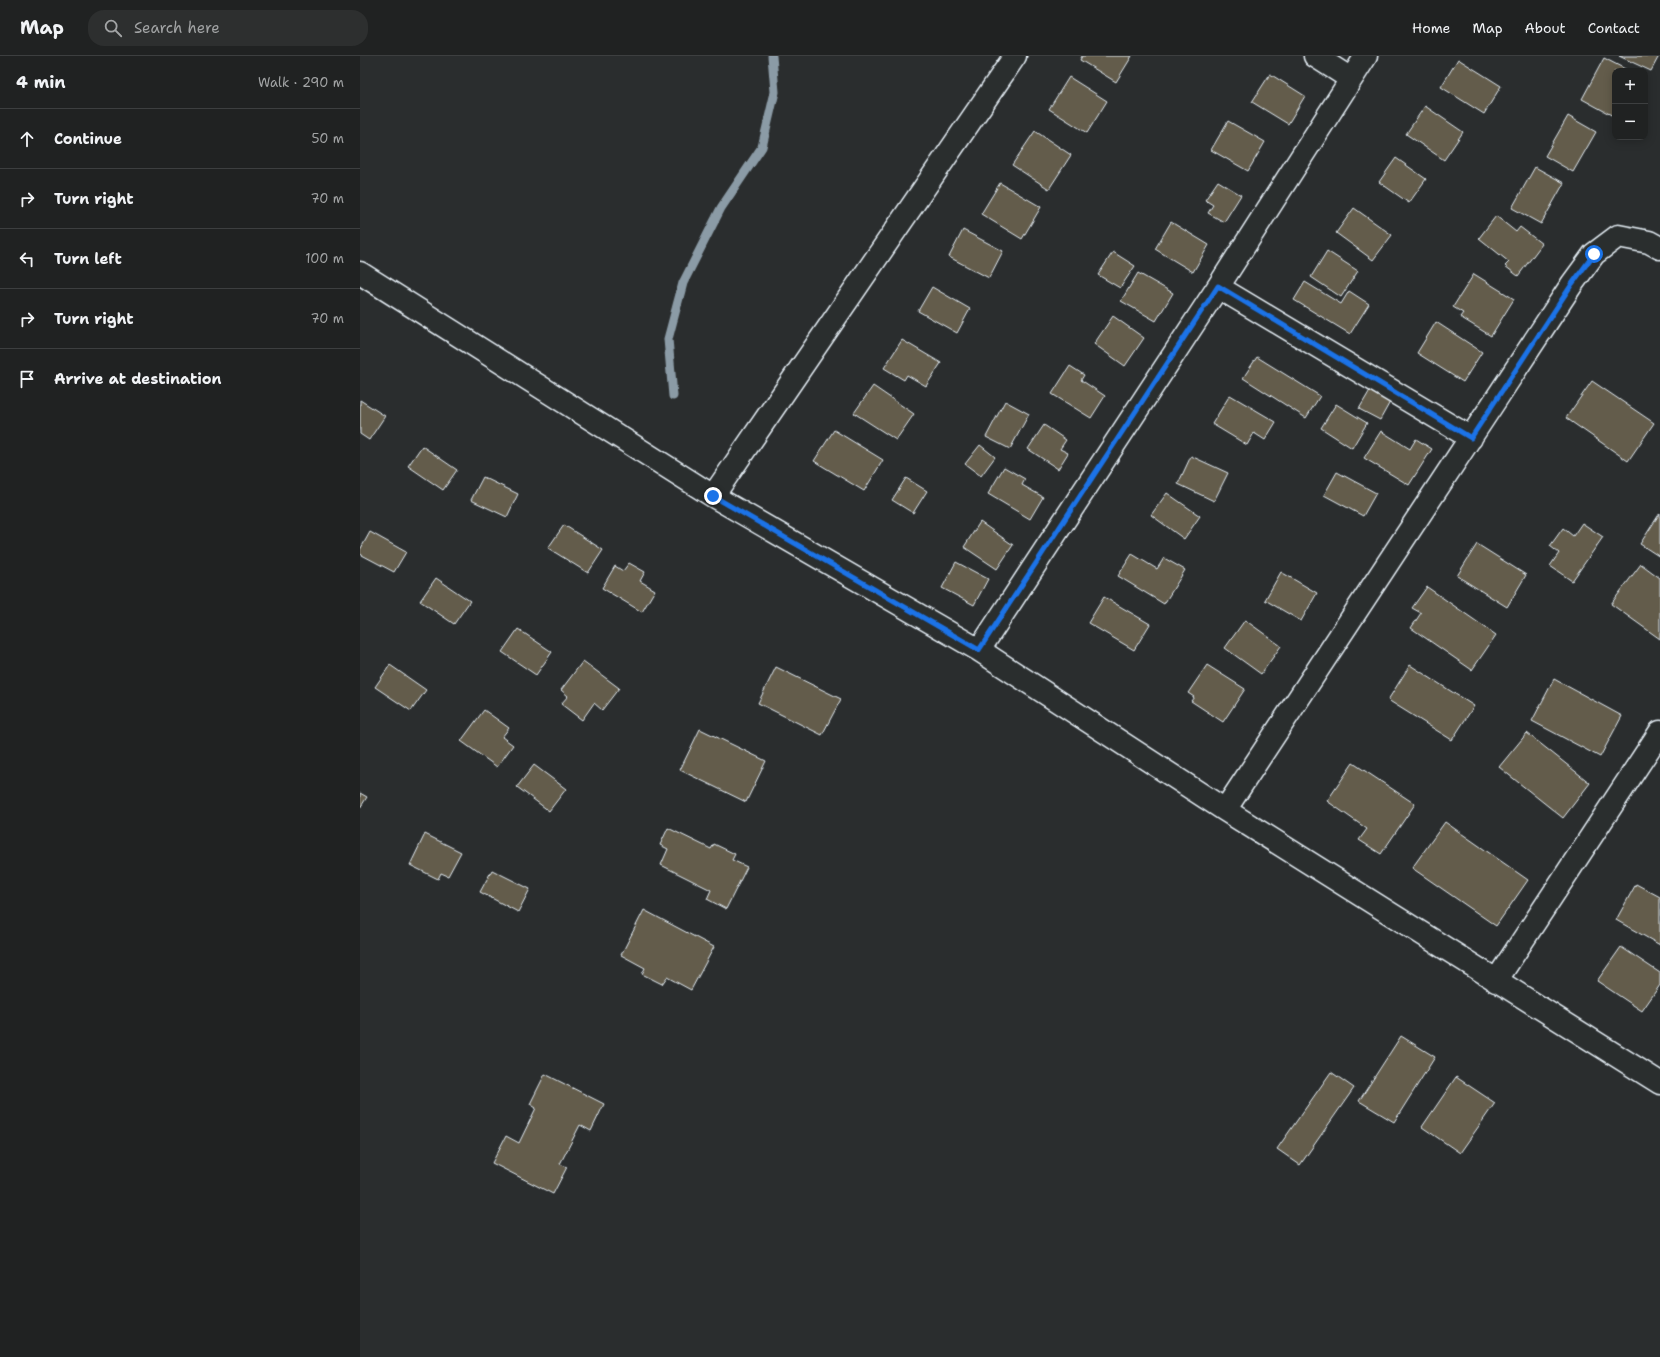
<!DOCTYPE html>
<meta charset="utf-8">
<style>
:root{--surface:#202222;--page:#2d2f2f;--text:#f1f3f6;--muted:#a2a4a5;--line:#3d3f40}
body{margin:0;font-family:"Shantell Sans",sans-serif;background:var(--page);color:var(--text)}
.controls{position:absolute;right:12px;top:12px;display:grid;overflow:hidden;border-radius:8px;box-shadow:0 2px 10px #0003}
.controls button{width:36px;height:36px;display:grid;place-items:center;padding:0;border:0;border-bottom:1px solid var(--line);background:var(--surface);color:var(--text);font:20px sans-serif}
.stop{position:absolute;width:12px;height:12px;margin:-9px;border:3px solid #1a73e8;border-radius:50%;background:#fff}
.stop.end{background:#1a73e8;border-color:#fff;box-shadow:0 1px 4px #0008}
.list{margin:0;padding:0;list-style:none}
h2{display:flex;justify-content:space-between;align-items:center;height:52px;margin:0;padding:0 16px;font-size:17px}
h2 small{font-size:13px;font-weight:400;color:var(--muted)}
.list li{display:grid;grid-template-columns:26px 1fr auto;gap:12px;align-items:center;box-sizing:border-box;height:60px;padding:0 16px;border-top:1px solid var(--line)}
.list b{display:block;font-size:15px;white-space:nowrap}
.list em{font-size:13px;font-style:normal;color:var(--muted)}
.icon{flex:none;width:22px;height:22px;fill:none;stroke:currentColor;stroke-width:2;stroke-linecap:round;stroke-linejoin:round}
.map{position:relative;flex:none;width:1300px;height:1301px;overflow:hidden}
header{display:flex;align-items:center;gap:24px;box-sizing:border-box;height:56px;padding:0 20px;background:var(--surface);border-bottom:1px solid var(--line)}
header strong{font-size:19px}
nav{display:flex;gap:22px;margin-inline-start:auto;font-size:14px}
.search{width:280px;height:36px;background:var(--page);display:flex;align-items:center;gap:10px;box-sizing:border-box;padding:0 14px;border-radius:16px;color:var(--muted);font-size:15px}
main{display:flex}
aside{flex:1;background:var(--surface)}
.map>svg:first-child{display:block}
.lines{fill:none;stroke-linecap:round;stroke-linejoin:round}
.stream{stroke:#8b9ba6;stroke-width:9}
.building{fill:#635c4c;stroke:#e8f1f8}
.minor-casing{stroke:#e8f1f8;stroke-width:25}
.minor{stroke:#2a2d2e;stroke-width:22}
.route{stroke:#1a73e8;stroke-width:5}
</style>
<header>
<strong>Map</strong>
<div class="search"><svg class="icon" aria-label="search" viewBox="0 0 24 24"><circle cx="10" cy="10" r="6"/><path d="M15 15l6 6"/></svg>Search here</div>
<nav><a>Home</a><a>Map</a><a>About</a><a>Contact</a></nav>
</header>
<main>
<aside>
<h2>4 min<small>Walk · 290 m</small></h2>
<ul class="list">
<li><svg class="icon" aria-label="ahead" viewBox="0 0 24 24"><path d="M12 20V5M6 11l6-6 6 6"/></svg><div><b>Continue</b></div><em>50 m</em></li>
<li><svg class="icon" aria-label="right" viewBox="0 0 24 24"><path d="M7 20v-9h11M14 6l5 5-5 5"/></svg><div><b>Turn right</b></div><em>70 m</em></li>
<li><svg class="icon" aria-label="left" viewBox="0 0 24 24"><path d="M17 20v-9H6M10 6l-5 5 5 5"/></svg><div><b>Turn left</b></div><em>100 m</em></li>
<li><svg class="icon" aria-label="right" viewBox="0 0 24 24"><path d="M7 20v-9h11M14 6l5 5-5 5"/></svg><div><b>Turn right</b></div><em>70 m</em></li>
<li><svg class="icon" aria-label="arrive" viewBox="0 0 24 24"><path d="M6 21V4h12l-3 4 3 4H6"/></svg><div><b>Arrive at destination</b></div></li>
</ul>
</aside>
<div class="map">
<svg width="1300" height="1301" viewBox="0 0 1300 1301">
<rect width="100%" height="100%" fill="#2a2d2e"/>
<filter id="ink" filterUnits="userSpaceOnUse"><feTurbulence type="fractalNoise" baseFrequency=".025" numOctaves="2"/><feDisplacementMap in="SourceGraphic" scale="8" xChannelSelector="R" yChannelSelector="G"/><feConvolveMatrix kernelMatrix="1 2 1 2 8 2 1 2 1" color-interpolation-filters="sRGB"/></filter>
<g filter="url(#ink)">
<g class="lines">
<path class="stream" d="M313,340L308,283L323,227L361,152L402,91L415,36L412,0"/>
</g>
<path class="building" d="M722,0H772L756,26L720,4Z
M1259,0H1299L1291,15Z
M1244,2L1269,15H1255V61L1222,43Z
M1098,3L1141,30L1124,58L1081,31Z
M910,18L945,40L928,68L892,46Z
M709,21L747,45L727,77L689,53Z
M1065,50L1103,76L1084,104L1046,78Z
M1208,60L1236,76L1213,116L1185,100Z
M868,65L905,86L888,115L851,94Z
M675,75L711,99L689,133L652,109Z
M1036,102L1066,123L1049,147L1019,126Z
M1175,111L1204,127L1181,168L1152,152Z
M858,125L881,139L864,166L848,157L853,149L845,144Z
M640,127L681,151L662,183L621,158Z
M994,152L1032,179L1013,204L976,177Z
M1136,160L1156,176L1160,171L1182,188L1158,220L1145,210L1149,206L1119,182Z
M811,166L849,189L833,216L795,193Z
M603,174L643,195L629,222L589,201Z
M967,195L998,215L981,241L951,221Z
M753,196L775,210L760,232L738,219Z
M778,217L813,237L796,265L761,245Z
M1114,218L1154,243L1131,280L1100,261L1103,257L1093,251Z
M945,226L981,248L989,235L1009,248L990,278L934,244Z
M572,231L610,253L597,277L558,255Z
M753,260L784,282L765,310L734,288Z
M1076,266L1122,296L1103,326L1057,297Z
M542,284L581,307L566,330L547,319L544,324L524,312Z
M897,301L960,340L946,362L883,322Z
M710,310L724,319L721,324L745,340L731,362L692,338Z
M1232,325L1294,367L1268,405L1206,362Z
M1015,326L1035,337L1020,364L999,353Z
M513,330L554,358L536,384L494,357Z
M870,339L916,366L905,384L894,377L887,389L852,368Z
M0,344L25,360L9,384L0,378Z
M645,345L669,358L650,393L626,381Z
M976,348L1007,367L992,392L961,372Z
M684,369L706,384L700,393L708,397L698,413L668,393Z
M474,374L523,404L504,435L454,405Z
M1021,375L1050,393L1056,383L1072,393L1049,429L1004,402Z
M620,389L635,401L621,420L605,408Z
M62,390L97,414L83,434L48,410Z
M831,400L868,417L854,445L818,428Z
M644,411L665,423L662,429L683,441L670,463L628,438Z
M977,416L1016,437L1003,460L964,439Z
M123,421L158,438L147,461L111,444Z
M546,422L567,435L553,457L532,444Z
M807,437L840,460L824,483L791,459Z
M1300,457V501L1280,488Z
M620,466L653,489L637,513L604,491Z
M1222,467L1243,481L1212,525L1190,510L1199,497L1190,490L1203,472L1213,480Z
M204,469L243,494L228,517L188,492Z
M10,476L46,496L34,516L0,498V494Z
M1117,488L1166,519L1147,551L1097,520Z
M772,498L797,513L804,502L825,514L804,548L758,520Z
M596,506L628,523L614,549L582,532Z
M269,507L285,516L280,525L295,534L282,556L242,532L255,510L263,515Z
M1281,508L1300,522V583L1251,548Z
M921,516L957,537L941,565L905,544Z
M76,522L110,545L94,568L60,545Z
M1067,531L1136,579L1112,614L1051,572L1061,557L1052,552Z
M744,541L790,568L774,594L728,567Z
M885,564L921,590L901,618L865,592Z
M158,573L192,596L176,619L142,596Z
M223,605L259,632L242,654L234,647L222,664L201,648L208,640L201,634Z
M30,609L66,634L51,655L15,631Z
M847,609L885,633L863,666L831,645L834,641L828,637Z
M1050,609L1114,650L1092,684L1028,644Z
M416,611L481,643L462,679L398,647Z
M1194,623L1262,660L1240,701L1172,665Z
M124,654L149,672L142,681L153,689L137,711L101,685Z
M340,673L406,705L386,746L320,714Z
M1167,677L1230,727L1203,762L1139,711Z
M993,707L1055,748L1021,798L999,784L1007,773L967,745Z
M174,709L206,733L189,755L157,731Z
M0,737L7,741L0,752Z
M1085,766L1168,824L1136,870L1052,812Z
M308,772L351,793L354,788L375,798L372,804L387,811L366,853L347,843L351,834L301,809L308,793L300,789Z
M65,778L101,796L88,820L81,817L78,823L50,809Z
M132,814L170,833L158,856L120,836Z
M1276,828L1300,841V889L1256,864Z
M284,854L354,891L331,934L307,921L302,928L282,918L285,912L261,899Z
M1261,891L1300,917V929L1282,955L1237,925Z
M1041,980L1075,1001L1034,1066L999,1045Z
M971,1016L994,1032L940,1109L917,1093Z
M185,1018L244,1048L231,1075L220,1069L200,1108L207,1111L193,1138L132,1107L146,1080L159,1087L176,1052L170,1048Z
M1096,1021L1135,1047L1100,1097L1062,1071Z"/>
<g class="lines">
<g class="minor-casing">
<path id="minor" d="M955,0L991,23
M0,217L353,440L619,594L865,754L1300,1027
M858,231L1111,382
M353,440L655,0
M619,594L858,231L1006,0
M865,754L1212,228L1234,198L1258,180L1289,186L1300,192
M1136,925L1300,676"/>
</g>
<use href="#minor" class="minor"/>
</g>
</g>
<g class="lines" filter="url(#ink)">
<path class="route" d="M353,440L619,594L858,230L1111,382L1212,228L1234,198"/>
</g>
</svg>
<div class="controls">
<button>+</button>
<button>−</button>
</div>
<div class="stop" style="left:1234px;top:198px"></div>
<div class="stop end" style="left:353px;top:440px"></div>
</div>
</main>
